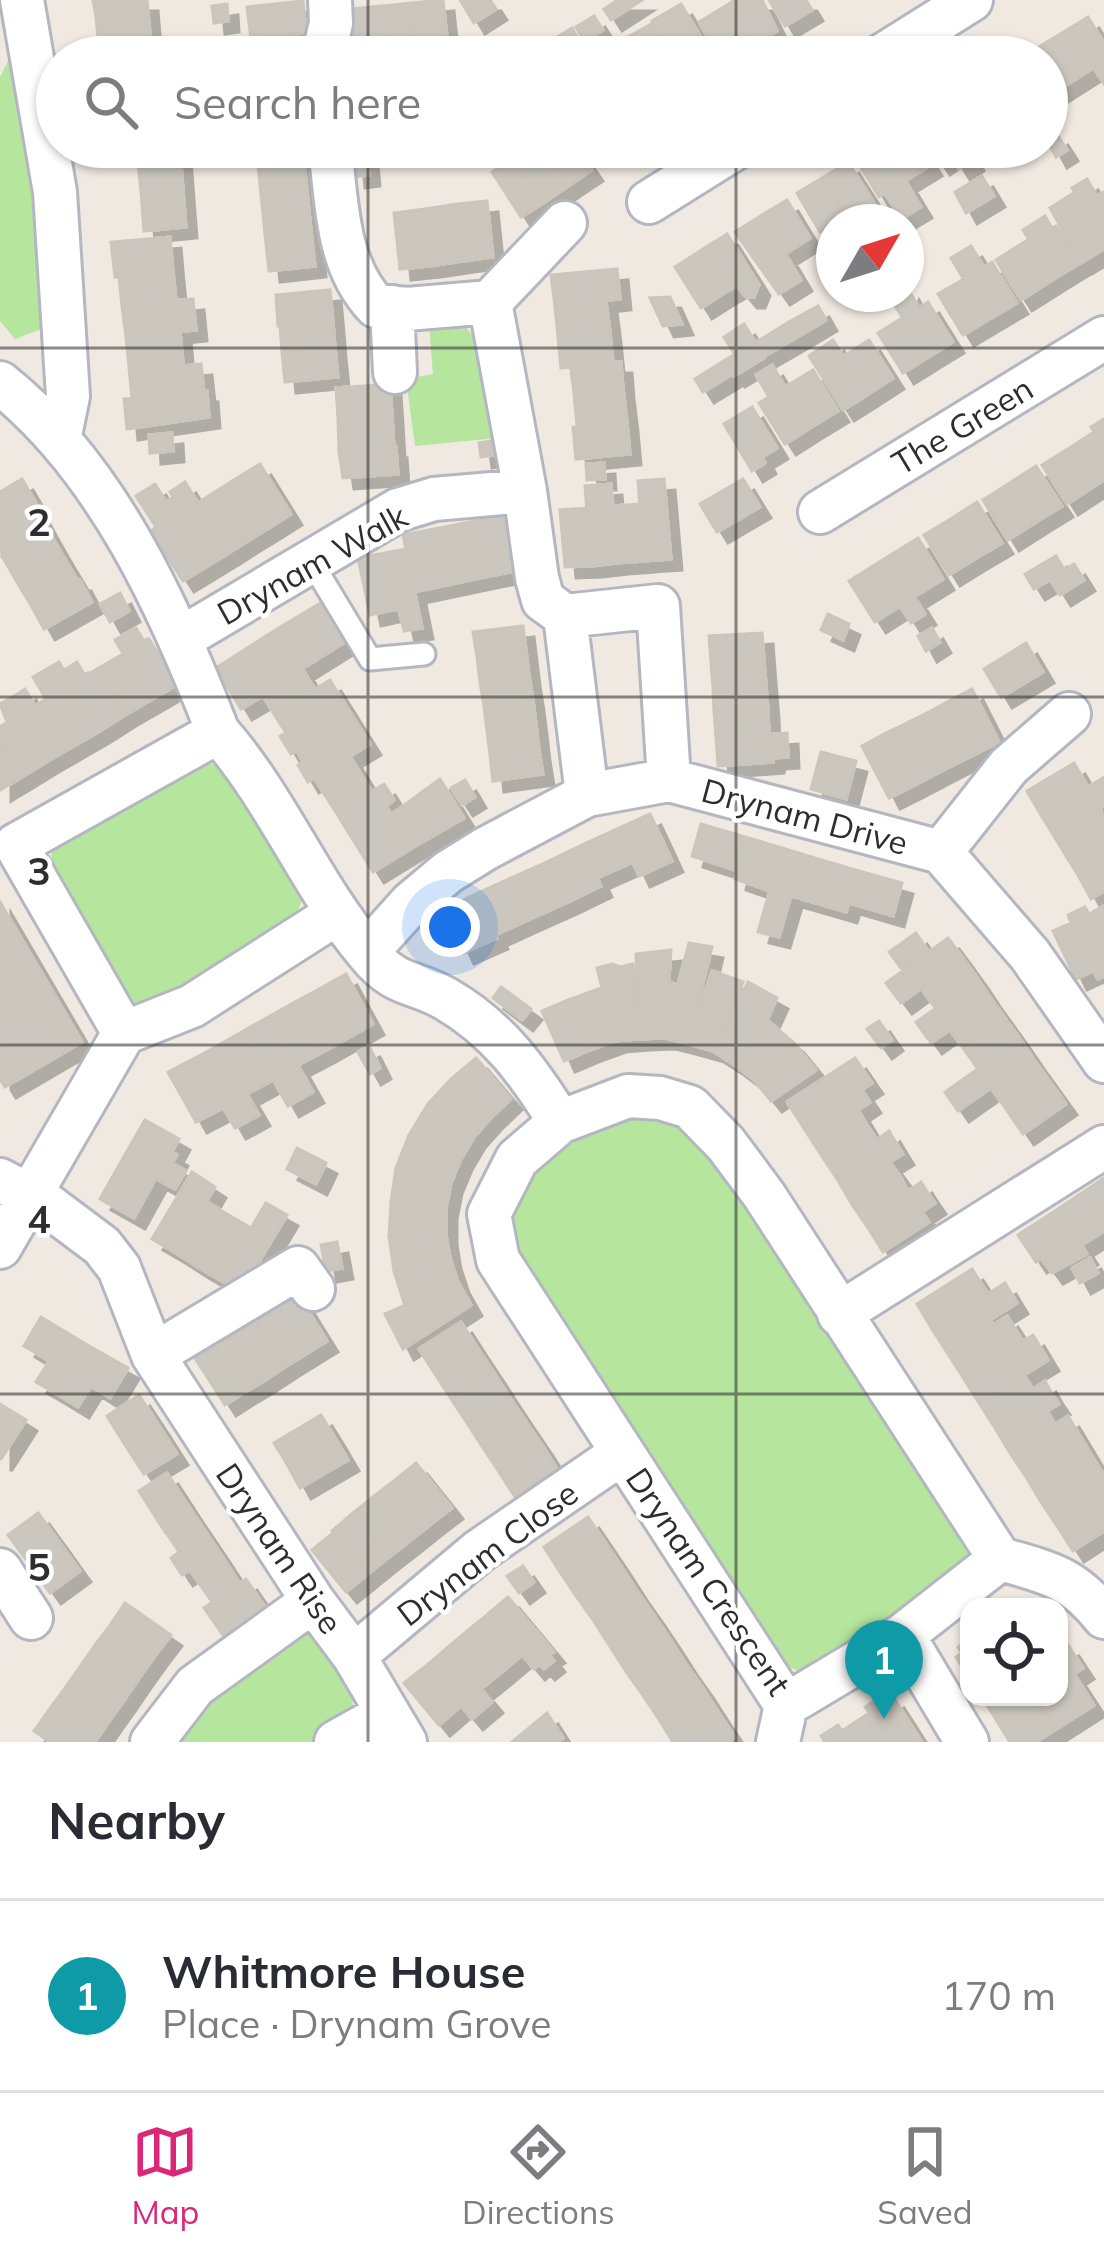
<!DOCTYPE html>
<meta charset="utf-8">
<style>
:root{--surface:#fff;--page:#f7f7f7;--text:#2b2b33;--muted:#7c7c81;--line:#e1e1e2;--accent:#db2777}
body{margin:0;font-family:Mulish,sans-serif;background:var(--page);color:var(--text)}
.controls{position:absolute;right:36px;bottom:36px;display:grid;overflow:hidden;border-radius:24px;box-shadow:0 3px 9px #0004}
.controls button{width:108px;height:108px;display:grid;place-items:center;padding:0;border:0;border-bottom:3px solid var(--line);background:var(--surface);color:var(--text);font:60px sans-serif}
.compass{position:absolute;left:816px;top:204px;width:108px;height:108px;border-radius:50%;background:var(--surface);box-shadow:0 3px 9px #0004;rotate:51deg}
.you{position:absolute;left:450px;top:927px;width:42px;height:42px;margin:-30px;border:9px solid #fff;border-radius:50%;background:#1a73e8;box-shadow:0 0 0 18px #1a73e833}
.badge{display:grid;place-items:center;width:78px;height:78px;border-radius:50%;background:var(--accent);color:#fff;font-size:39px;font-weight:700}
.pin{position:absolute;translate:-50% -99px;filter:drop-shadow(0 3px 6px #0008)}
.pin::after{content:'';position:absolute;top:63px;width:42px;height:36px;background:inherit;clip-path:polygon(0 0,100% 0,50% 100%)}
.list{margin:0;padding:0;list-style:none}
h2{display:flex;justify-content:space-between;align-items:center;height:156px;margin:0;padding:0 48px;font-size:51px}
h2 small{font-size:39px;font-weight:400;color:var(--muted)}
.list li{display:grid;grid-template-columns:78px 1fr auto;gap:36px;align-items:center;box-sizing:border-box;height:192px;padding:0 48px;border-top:3px solid var(--line)}
.list b{display:block;font-size:45px;white-space:nowrap}
.list p{margin:0;font-size:39px;white-space:nowrap;color:var(--muted)}
.list em{font-size:39px;font-style:normal;color:var(--muted)}
.icon{flex:none;width:66px;height:66px;fill:none;stroke:currentColor;stroke-width:2;stroke-linecap:round;stroke-linejoin:round}
.map{position:relative;flex:none;width:1104px;height:1742px;overflow:hidden}
.search{position:absolute;background:var(--surface);box-shadow:0 3px 9px #0004;left:36px;right:36px;top:36px;height:132px;display:flex;align-items:center;gap:30px;box-sizing:border-box;padding:0 42px;border-radius:66px;color:var(--muted);font-size:45px}
.sheet{height:348px;background:var(--surface)}
nav{display:flex;justify-content:space-around;align-items:center;box-sizing:border-box;height:168px;border-top:3px solid var(--line);background:var(--surface);font-size:33px;color:var(--muted)}
nav a{display:grid;justify-items:center;gap:6px}
nav .on{color:var(--accent)}
.map>svg:first-child{display:block}
.green{fill:#b6e59e}
.building{fill:#cbc7bf;stroke:#cbc5ba;stroke-width:3;filter:url(#shadow)}
.lines{fill:none;stroke-linecap:round;stroke-linejoin:round}
.lane-casing{stroke:#b4b7c1;stroke-width:27}
.street-casing{stroke:#b4b7c1;stroke-width:48}
.lane{stroke:#fff;stroke-width:21}
.street{stroke:#fff;stroke-width:42}
.grid{fill:none;stroke:#2e2e2e;stroke-width:3;stroke-opacity:0.55}
.labels{text-anchor:middle;dominant-baseline:central;stroke-width:9;stroke-linejoin:round;paint-order:stroke}
.street-label{font-size:33px;fill:#2e2e2e;stroke:#fff}
.grid-label{font-size:39px;text-anchor:middle;font-weight:bold;fill:#2e2e2e;stroke:#fff;stroke-width:9;stroke-linejoin:round;paint-order:stroke}
</style>
<div class="map">
<svg width="1104" height="1742" viewBox="0 0 1104 1742">
<defs>
<filter id="shadow"><feDropShadow dx="11" dy="11" stdDeviation="0" flood-color="#0004"/></filter>
</defs>
<rect width="100%" height="100%" fill="#efe9e1"/>
<path class="green" d="M12,53L24,63L44,328L15,339L0,321V77Z
M462,322L484,350L498,438L415,446L406,379L433,374L429,324Z
M204,762L220,766L304,895L294,920L198,979L146,1003L126,1005L49,869L53,847Z
M648,1112L702,1135L971,1541L973,1557L857,1644L803,1673L780,1663L516,1251C514,1233 509,1211 517,1195C534,1158 609,1114 648,1112Z
M309,1633C330,1655 355,1680 353,1712L320,1742H169L194,1712L291,1640Z"/>
<path class="building" d="M93,0H147L148,12L96,17Z
M443,0L449,55L417,57L412,3Z
M460,0H490L496,9L474,23Z
M618,0H642L611,20L604,9Z
M735,0H762L777,31L752,46L727,5Z
M769,0H806L812,10L785,26Z
M303,1L306,33L251,39L247,7Z
M412,3L417,57H387L382,6Z
M227,4L228,21L214,23L212,6Z
M681,4L713,57H673L652,21Z
M727,5L752,46L734,57H720L699,22Z
M382,6L387,57H356L351,9Z
M148,12L151,44L99,49L96,17Z
M594,16L603,30L584,41L576,27Z
M1088,17L1104,43V84L1094,68L1087,72L1062,33Z
M653,23L673,57H640L628,37Z
M572,28L579,40L560,51L564,56L524,57Z
M1062,33L1087,72L1054,93L1047,82V57H1032L1029,53Z
M151,44L153,57H100L99,49Z
M1057,134L1067,150L1056,157L1047,140Z
M256,147H297L298,159L258,162Z
M530,147H542L568,186L545,202L516,157Z
M542,147H576L592,170L568,186Z
M870,147H885L921,207L901,219L885,193L879,197L854,156Z
M885,147H920L931,165L905,181Z
M928,147H966L973,160L959,169L951,156L939,164Z
M180,149L183,189L141,192L137,153Z
M367,155L369,175L354,177L352,157Z
M516,157L545,202L521,217L492,172Z
M304,158L307,191L261,195L258,162Z
M848,162L886,222H858L855,218L861,214L858,209L845,217L822,178Z
M982,176L994,196L966,213L955,192Z
M822,178L849,222H834V242L826,229L820,232L797,193Z
M1087,179L1097,196L1104,192V240L1072,188Z
M183,189L186,227L144,231L141,192Z
M307,191L311,229L265,234L261,195Z
M1075,192L1104,240V249L1081,263L1050,208Z
M787,200L810,238L785,254L762,215Z
M487,201L493,257L463,261L457,204Z
M457,204L463,261L430,266L425,209Z
M425,209L430,266L400,269L394,213Z
M762,215L801,280L779,294L735,232Z
M1045,216L1052,228L1056,226L1080,263L1054,279L1023,230Z
M311,229L315,266L269,271L265,234Z
M727,234L759,285L754,297H746L737,286L726,292L700,251Z
M170,237L173,271L115,277L111,242Z
M1029,239L1054,279L1021,300L996,260Z
M971,246L984,267L992,262L1017,303L988,320L951,258Z
M700,251L726,292L701,308L675,267Z
M617,269L620,299L555,306L551,275Z
M173,271L176,300L122,306L119,277Z
M964,279L988,320L963,335L938,294Z
M908,289L919,308L928,302L953,342L927,358L891,299L906,294Z
M330,290L333,322L278,326L276,295Z
M670,297L682,324L663,326L650,298Z
M193,299L196,330L126,337L122,306Z
M606,301L610,332L558,337L555,306Z
M818,306L826,320L796,338L787,323Z
M902,318L927,358L903,373L878,333Z
M333,322L335,347L282,352L280,326Z
M787,323L796,338L763,357L755,343Z
M744,324L754,340L734,353L724,337Z
M180,331L183,362L129,367L126,337Z
M610,332L613,362L561,368L558,337Z
M833,340L867,395L843,410L809,356Z
M869,340L893,378L867,395L844,356Z
M755,343L764,358L734,376L725,360Z
M335,347L338,377L285,382L282,352Z
M725,360L733,374L703,392L695,379Z
M183,362V366L201,364L204,392L132,399L129,367Z
M613,362H621L623,388L574,393L571,367Z
M772,365L810,428L785,444L759,403L769,397L756,375Z
M813,370L838,411L810,428L785,387Z
M390,384L392,414L338,418L336,388Z
M623,388L627,421L577,426L574,393Z
M207,391L209,417L127,429L124,399Z
M752,407L777,448L762,457L765,463L752,471L724,424Z
M392,414L394,448L339,452L338,418Z
M1104,419V480L1096,485L1071,447L1094,432L1091,427Z
M627,421L630,454L576,459L573,427Z
M172,433L173,451L150,453L149,435Z
M497,440L500,454L481,457L479,443Z
M396,447L398,474L343,478L339,452Z
M1071,447L1096,485L1067,504L1042,465Z
M604,463L605,479L587,480L586,464Z
M260,464L291,514L269,528L237,478Z
M1036,466L1062,506L1033,524L1008,484Z
M237,478L269,528L246,542L215,492Z
M22,479L36,503L0,524V492Z
M664,479L671,559L644,561L638,481Z
M743,479L760,507L717,532L700,504Z
M185,482L229,553L206,567L165,502L173,497L170,492Z
M155,484L206,567L183,581L151,531L156,527L136,496Z
M611,484L618,563L591,566L585,486Z
M1008,484L1033,524L1008,540L983,500Z
M215,492L246,542L229,553L198,503Z
M977,502L1002,543L973,560L949,520Z
M34,504L48,530L2,556L0,524Z
M639,504L644,561L618,563L613,506Z
M587,508L591,566L565,567L560,510Z
M504,515L515,571L466,581L455,525Z
M949,520L973,560L949,575L924,535Z
M455,525L466,581L414,592L403,535Z
M48,530L63,556L17,582L2,556Z
M918,538L943,579L914,597L889,556Z
M406,549L422,628L404,631L385,553Z
M385,553L397,609L370,615L358,558Z
M63,556L78,581L32,607L17,582Z
M889,556L925,614L911,623L900,606L875,622L849,581Z
M1056,556L1065,571L1034,589L1025,574Z
M1074,564L1084,580L1060,595L1050,579Z
M80,580L92,602L44,629L32,607Z
M120,593L129,611L110,622L100,604Z
M329,598L353,637L302,669L277,629Z
M828,614L849,624L843,640L821,630Z
M523,626L526,650L477,657L473,632Z
M136,628L144,641L149,639L177,685L151,700L115,640Z
M932,628L940,642L926,651L918,636Z
M277,629L315,689L274,714L263,696L241,709L216,668Z
M762,633L764,659L711,663L709,636Z
M1026,643L1043,672L1001,697L984,669Z
M526,650L529,675L480,682L477,657Z
M123,654L151,700L125,715L97,669Z
M764,659L766,684L713,688L711,663Z
M59,662L100,731L74,746L33,677Z
M77,662L85,676L97,669L125,715L100,731L64,670Z
M529,675L533,700L484,706L480,682Z
M330,680L370,744L308,782L298,765L303,762L297,751L291,754L280,736L286,733L274,714Z
M766,684L768,708L714,711L713,688Z
M25,689L35,706L46,699L74,746L48,761L11,698Z
M972,689L999,742L976,754L949,701Z
M11,698L48,761L22,777L0,739V727L7,722L0,704Z
M533,700L536,724L487,731L484,706Z
M949,701L976,754L953,765L927,713Z
M768,708L769,734L716,738L714,711Z
M927,713L953,765L932,776L905,724Z
M536,724L539,750L490,755L487,731Z
M905,724L932,776L911,787L884,734Z
M787,733L788,757L774,758L773,762L718,766L716,738Z
M884,734L911,787L889,798L862,746Z
M0,739L22,777L0,790Z
M539,750L543,774L493,781L490,755Z
M821,752L856,761L846,799L811,789Z
M350,756L372,792L337,814L314,778Z
M1074,763L1088,787L1041,815L1027,791Z
M1103,778L1104,803L1101,808L1054,836L1041,815Z
M440,779L464,818L412,848L391,815Z
M465,780L475,797L462,805L451,788Z
M384,784L394,800L386,806L412,848L373,872L337,814Z
M1101,808L1104,833L1066,856L1054,836Z
M650,814L672,861L639,876L617,829Z
M701,824L745,837L735,870L692,856Z
M617,829L633,862L597,878L582,845Z
M1104,833V860L1078,875L1066,856Z
M745,837L782,848L770,891L735,879Z
M582,845L601,886L566,903L547,862Z
M782,848L818,859L805,900L791,896L779,937L758,932Z
M818,859L859,871L846,912L805,900Z
M1104,860V891L1091,899L1078,875Z
M547,862L566,903L530,919L511,878Z
M859,871L902,883L893,916L849,903Z
M511,878L530,919L495,935L476,894Z
M476,894L497,938L463,953L443,910Z
M0,902L82,1042L5,1087L0,1079Z
M1104,906V938L1065,956L1053,931L1071,923L1068,915L1085,907L1089,914Z
M916,933L929,952L901,968L889,952Z
M948,938L963,958L901,1003L886,983Z
M1104,938V976L1098,979L1093,971L1076,979L1065,956Z
M689,943L712,947L688,1044L665,1038L669,983L678,984Z
M671,950L665,1038L640,1039L636,954Z
M963,958L978,979L936,1009L921,988Z
M612,964L621,967L633,964L640,1039L615,1041L597,968Z
M712,971L743,982L713,1051L688,1044Z
M346,974L373,1024L348,1038L321,988Z
M978,979L992,1000L931,1043L916,1022Z
M748,982L777,998L767,1020L733,1064L713,1051Z
M501,987L531,1009L522,1020L493,998Z
M321,988L348,1038L323,1052L295,1002Z
M601,988L615,1041L590,1050L568,1000Z
M568,1000L590,1050L564,1061L542,1011Z
M992,1000L1005,1018L963,1048L950,1030Z
M295,1002L323,1052L298,1065L270,1016Z
M270,1016L313,1092L288,1106L245,1030Z
M1005,1018L1020,1039L978,1069L963,1048Z
M767,1020L793,1042L754,1080L733,1064Z
M879,1021L892,1040L881,1048L867,1029Z
M245,1030L273,1080L247,1094L219,1045Z
M1020,1039L1033,1058L958,1111L945,1092Z
M793,1042L816,1070L771,1101L754,1080Z
M219,1045L259,1115L235,1128L195,1058Z
M369,1046L380,1068L370,1074L358,1052Z
M195,1058L223,1108L196,1122L168,1072Z
M476,1058L511,1099L490,1119L451,1079Z
M855,1058L872,1083L803,1127L787,1102Z
M1033,1058L1048,1079L1006,1109L991,1088Z
M451,1079L490,1119L474,1137L428,1104Z
M1048,1079L1066,1104L1023,1134L1006,1109Z
M862,1090L870,1102L858,1110L867,1125L821,1155L803,1127Z
M428,1104L474,1137L461,1159L409,1135Z
M145,1120L179,1139L172,1152L177,1155L172,1163L186,1171L175,1189L122,1160Z
M867,1125L877,1140L889,1131L895,1141L837,1179L821,1155Z
M409,1135L461,1159L451,1183L396,1168Z
M895,1141L903,1154L890,1162L900,1176L853,1206L837,1179Z
M297,1148L326,1163L316,1184L287,1169Z
M122,1160L156,1178L134,1218L100,1199Z
M396,1168L451,1183L446,1208L391,1202Z
M192,1172L215,1187L176,1253L152,1239Z
M900,1176L908,1191L921,1182L928,1193L870,1231L853,1206Z
M1104,1178V1231L1082,1245L1058,1209Z
M928,1193L935,1203L922,1212L929,1222L883,1252L870,1231Z
M206,1201L227,1214L196,1266L176,1253Z
M391,1202L446,1208V1234L389,1236Z
M266,1203L287,1215L241,1292L220,1280Z
M1058,1209L1087,1254L1052,1273L1041,1258L1036,1262L1018,1235Z
M227,1214L251,1228L220,1280L196,1266Z
M446,1234L450,1258L394,1271L389,1236Z
M337,1242L342,1268L326,1271L321,1245Z
M450,1258L458,1282L405,1306L394,1271Z
M1090,1258L1098,1273L1080,1283L1072,1268Z
M972,1269L988,1294L932,1329L917,1304Z
M458,1282L471,1305L403,1349L385,1314Z
M1005,1283L1017,1303L990,1320L993,1325L948,1354L932,1329Z
M298,1294L327,1341L306,1354L277,1307Z
M277,1307L306,1354L285,1367L255,1321Z
M1007,1316L1023,1341L964,1379L948,1354Z
M41,1317L84,1343L55,1393L36,1382L49,1361L24,1346Z
M255,1321L285,1367L264,1381L234,1334Z
M461,1322L477,1347L435,1374L419,1349Z
M234,1334L264,1381L242,1394L213,1348Z
M1033,1335L1048,1360L979,1403L964,1379Z
M84,1343L128,1368L110,1398L91,1386L78,1407L55,1393Z
M477,1347L493,1371L451,1399L435,1374Z
M213,1348L242,1394L225,1405L195,1358Z
M493,1371L509,1396L467,1423L451,1399Z
M1024,1375L1033,1389L1045,1381L1051,1392L995,1428L979,1403Z
M1051,1392L1059,1404L1047,1411L1055,1424L1010,1453L995,1428Z
M139,1395L158,1424L125,1445L107,1416Z
M509,1396L525,1420L483,1448L467,1423Z
M0,1404L26,1420L1,1459H0Z
M321,1415L334,1436L287,1464L274,1443Z
M1068,1416L1083,1441L1026,1477L1010,1453Z
M525,1420L542,1445L499,1472L483,1448Z
M158,1424L177,1454L144,1474L125,1445Z
M334,1436L348,1460L300,1488L287,1464Z
M1083,1441L1098,1466L1041,1502L1026,1477Z
M542,1445L557,1469L515,1497L499,1472Z
M416,1463L452,1508L431,1524L395,1480Z
M1098,1466L1104,1475V1497L1057,1526L1041,1502Z
M167,1473L193,1513L165,1532L139,1491Z
M395,1480L431,1524L410,1541L374,1496Z
M374,1496L410,1541L388,1558L353,1513Z
M1104,1497V1531L1073,1551L1057,1526Z
M38,1513L60,1543L30,1565L8,1535Z
M193,1513L218,1550L182,1575L171,1558L179,1552L165,1531Z
M353,1513L388,1558L367,1575L332,1531Z
M588,1517L605,1542L560,1572L544,1547Z
M333,1533L367,1575L346,1592L312,1550Z
M605,1542L621,1566L576,1596L560,1572Z
M60,1543L80,1571L50,1593L30,1565Z
M218,1550L240,1584L212,1602L190,1570Z
M523,1566L534,1582L519,1593L507,1576Z
M621,1566L637,1591L593,1620L576,1596Z
M246,1579L267,1610L225,1638L204,1608Z
M637,1591L654,1615L609,1645L593,1620Z
M508,1597L554,1652L549,1655L554,1661L544,1669L539,1664L534,1669L488,1614Z
M125,1603L171,1635L155,1656L111,1624Z
M488,1614L522,1655L502,1672L467,1631Z
M654,1615L670,1639L625,1670L609,1645Z
M111,1624L155,1656L140,1677L95,1645Z
M467,1631L502,1672L481,1689L447,1648Z
M670,1639L686,1664L642,1694L625,1670Z
M969,1639V1677L956,1657L962,1653L958,1647Z
M95,1645L140,1677L125,1699L80,1667Z
M1068,1645L1083,1668L1074,1674L1094,1705L1036,1742H1010L982,1697H1059V1650Z
M447,1648L492,1702L472,1719L427,1665Z
M686,1664L703,1688L658,1718L642,1694Z
M427,1665L461,1706L439,1725L404,1683Z
M80,1667L125,1699L110,1720L65,1688Z
M65,1688L110,1720L95,1742L49,1710Z
M703,1688L719,1713L673,1742L658,1718Z
M882,1696L886,1702L893,1697L922,1742H825L821,1736L838,1725L842,1731L869,1713L865,1707Z
M49,1710L95,1742H50L34,1731Z
M547,1713L563,1738L557,1742H512Z
M719,1713L735,1737L728,1742H675Z"/>
<g class="lines">
<g class="lane-casing">
<path id="lane" d="M311,561L370,659L424,654"/>
</g>
<g class="street-casing">
<path id="street" d="M22,0L55,192L68,396L59,440
M323,57L331,23L330,0
M880,57L971,0
M330,147C337,202 336,264 376,306L407,309L490,302
M649,202L737,147
M392,307L395,372
M0,383C107,468 170,608 218,732
M525,491L490,302L565,223
M820,512L1104,338
M180,639L398,510L434,499L525,491L537,578L543,600L565,616
M587,795L565,616L658,606L669,780
M941,852L1009,766L1069,714
M336,914L192,1006L124,1033L16,845L218,732C277,799 310,884 367,952L411,903L448,872L485,849L587,795L669,780L941,852L1030,955L1104,1061
M367,952C396,988 413,980 446,999C498,1029 529,1072 560,1122
M0,1180L46,1204L102,1246L119,1268L153,1355L313,1601L354,1656L405,1742
M0,1247L124,1033
M839,1314L1104,1147
M153,1355L298,1268L313,1289
M1000,1559C1047,1572 1073,1577 1104,1617
M0,1570L31,1618
M903,1635L967,1742
M354,1656L479,1551L622,1453
M786,1705L498,1260L489,1214L517,1159L560,1122L628,1096L660,1098L690,1107L726,1144L764,1195L1000,1559
M786,1705L903,1635L1000,1559
M152,1742L195,1686L313,1601
M336,1742L386,1714
M778,1742L786,1705"/>
</g>
<use href="#lane" class="lane"/>
<use href="#street" class="street"/>
</g>
<path class="grid" d="M368,0V57M736,0V57M368,147V1742M736,147V1742M0,348H1104M0,697H1104M0,1045H1104M0,1394H1104"/>
<g class="labels">
<g class="street-label">
<text transform="translate(962 425) rotate(-31)">The Green</text>
<text transform="translate(312 564) rotate(-29)">Drynam Walk</text>
<text transform="translate(805 816) rotate(15)">Drynam Drive</text>
<text transform="translate(280 1548) rotate(56)">Drynam Rise</text>
<text transform="translate(487 1553) rotate(-37)">Drynam Close</text>
<text transform="translate(709 1581) rotate(56)">Drynam Crescent</text>
</g>
</g>
<g class="grid-label">
<text x="39" y="536">2</text>
<text x="39" y="885">3</text>
<text x="39" y="1233">4</text>
<text x="39" y="1581">5</text>
</g>
</svg>
<div class="controls">
<button><svg class="icon" aria-label="locate" viewBox="0 0 24 24"><circle cx="12" cy="12" r="6"/><path d="M12 2v4M12 18v4M2 12h4M18 12h4"/></svg></button>
</div>
<svg class="compass" viewBox="-18 -18 36 36"><path d="M0-13l5 13h-10z" fill="#e53935"/><path d="M0 13l5-13h-10z" fill="#7c7c81"/></svg>
<div class="you"></div>
<div class="pin badge" style="left:884px;top:1719px;background:#0f9aa8">1</div>
<div class="search"><svg class="icon" aria-label="search" viewBox="0 0 24 24"><circle cx="10" cy="10" r="6"/><path d="M15 15l6 6"/></svg>Search here</div>
</div>
<section class="sheet">
<h2>Nearby<small></small></h2>
<ul class="list">
<li><span class="badge" style="background:#0f9aa8">1</span><div><b>Whitmore House</b><p>Place · Drynam Grove</p></div><em>170 m</em></li>
</ul>
</section>
<nav>
<a class="on"><svg class="icon" aria-label="map" viewBox="0 0 24 24"><path d="M3 6l6-2 6 2 6-2v14l-6 2-6-2-6 2zM9 4v14M15 6v14"/></svg>Map</a>
<a><svg class="icon" aria-label="directions" viewBox="0 0 24 24"><path d="M12 3l9 9-9 9-9-9zM9 14v-3h6M13 9l2 2-2 2"/></svg>Directions</a>
<a><svg class="icon" aria-label="saved" viewBox="0 0 24 24"><path d="M7 4h10v16l-5-4-5 4z"/></svg>Saved</a>
</nav>
